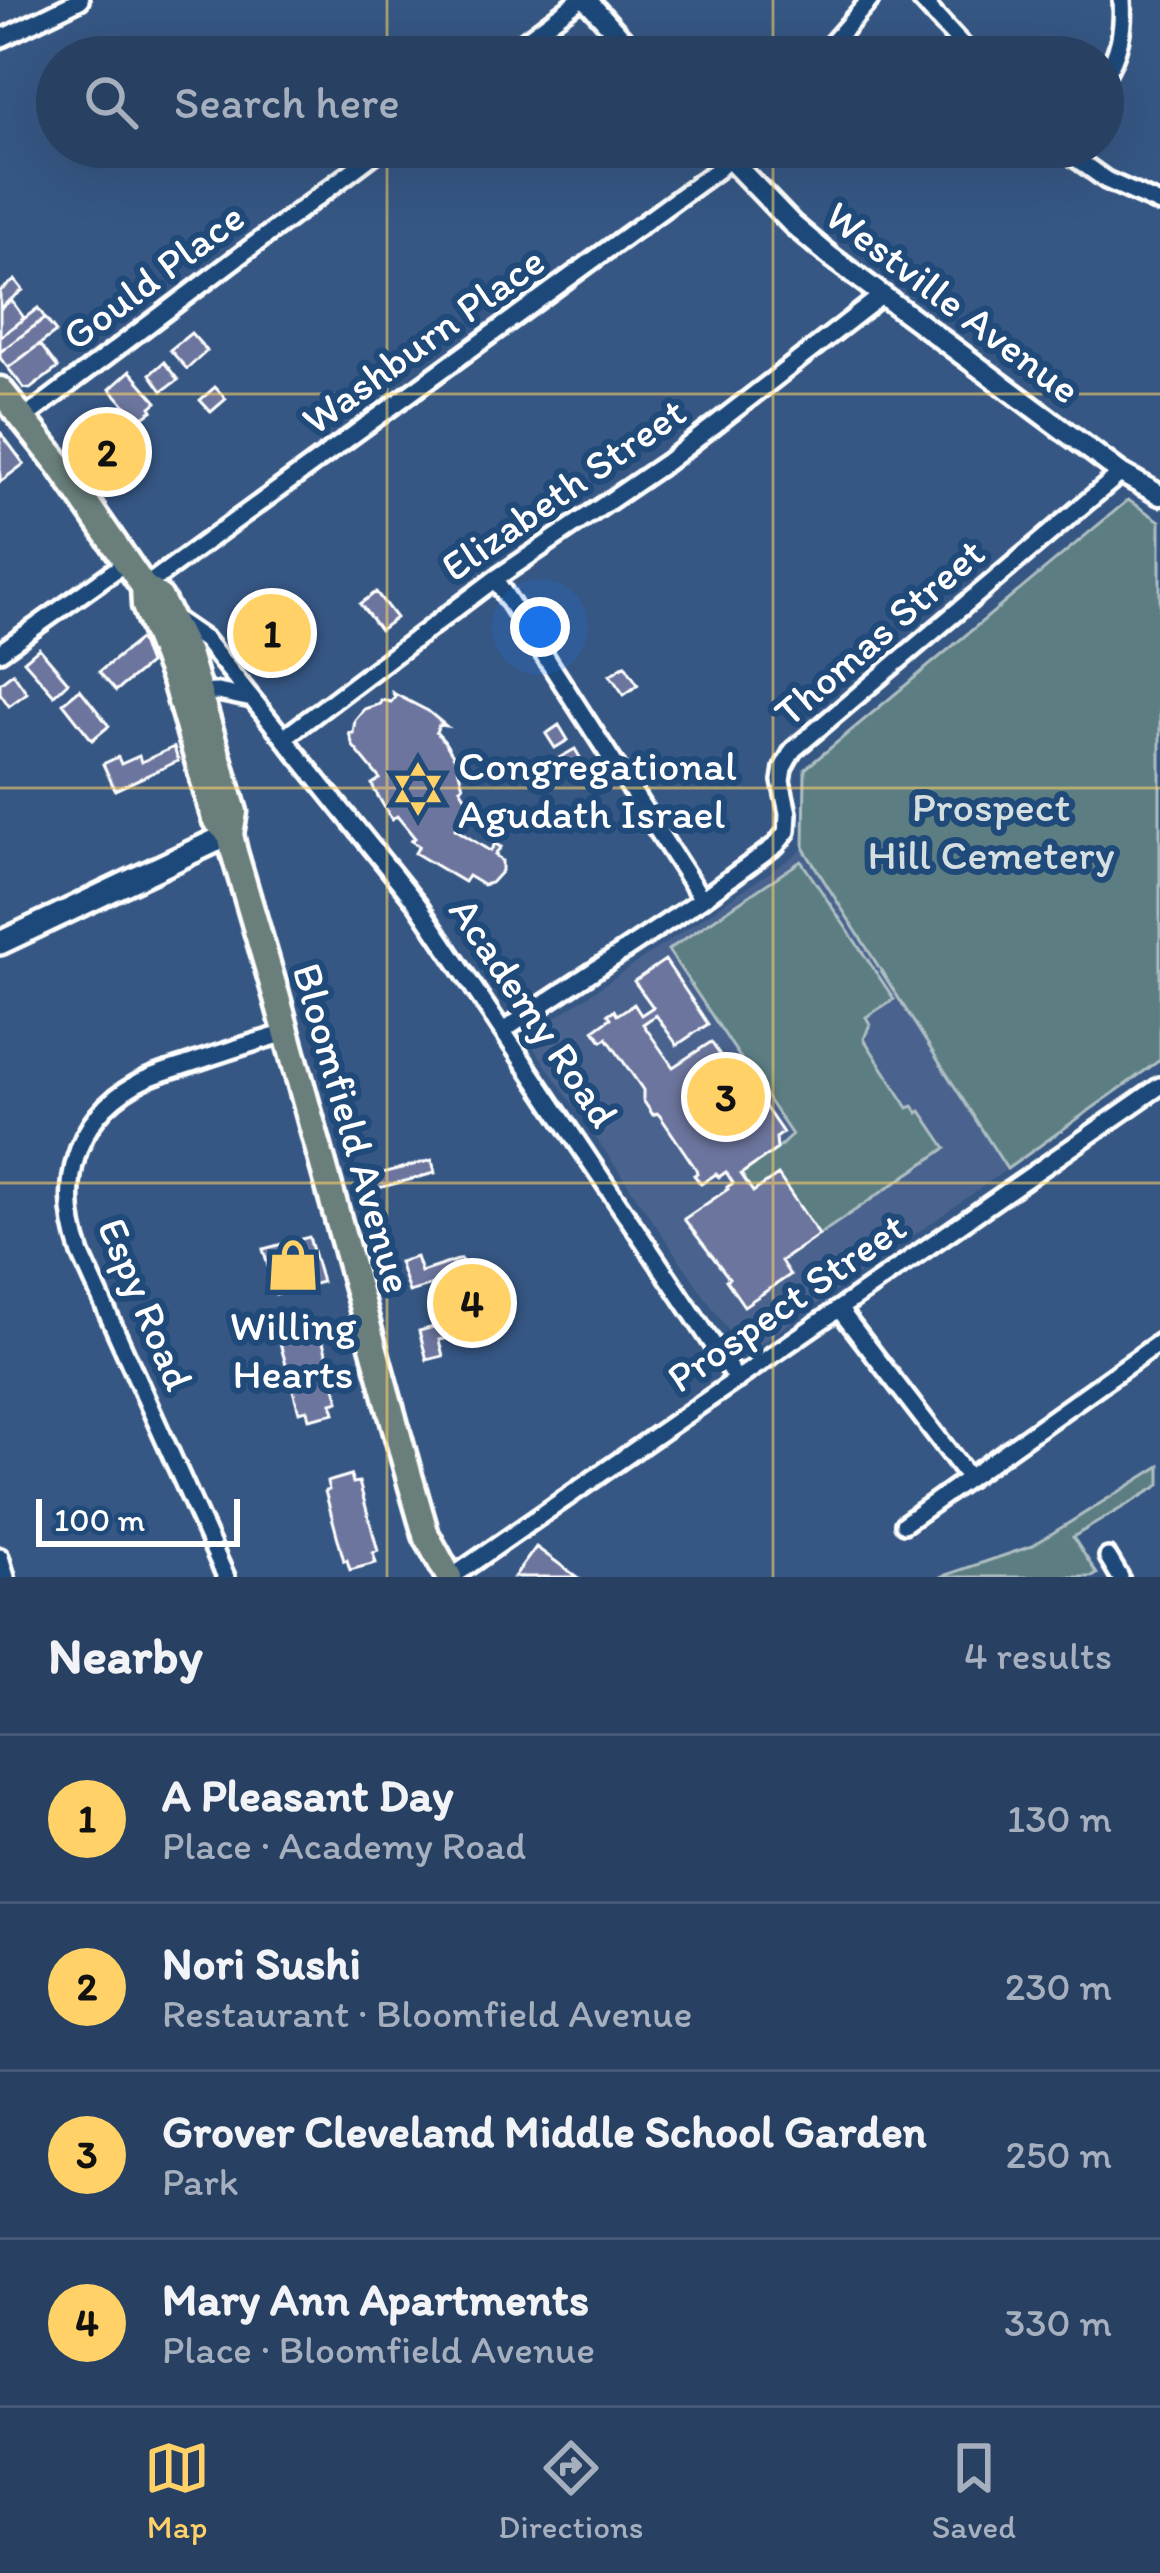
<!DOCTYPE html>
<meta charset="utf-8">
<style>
:root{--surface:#284163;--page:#304869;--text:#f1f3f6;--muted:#a5afbe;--line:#445a78;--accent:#ffd166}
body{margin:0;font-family:Itim,sans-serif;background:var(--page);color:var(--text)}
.scale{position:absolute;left:36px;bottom:30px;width:204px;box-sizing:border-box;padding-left:12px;border:6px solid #fff;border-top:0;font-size:33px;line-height:42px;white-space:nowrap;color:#fff;-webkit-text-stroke:9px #1f4a7a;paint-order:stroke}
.you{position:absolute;left:540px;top:627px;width:42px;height:42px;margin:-30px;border:9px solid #fff;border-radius:50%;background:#1a73e8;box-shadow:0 0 0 18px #1a73e833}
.badge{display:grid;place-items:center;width:78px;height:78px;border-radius:50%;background:var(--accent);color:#111;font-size:39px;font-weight:700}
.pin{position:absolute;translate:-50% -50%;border:6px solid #fff;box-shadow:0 3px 12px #0006}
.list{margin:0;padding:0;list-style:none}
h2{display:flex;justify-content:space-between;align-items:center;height:156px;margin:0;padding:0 48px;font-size:51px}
h2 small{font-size:39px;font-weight:400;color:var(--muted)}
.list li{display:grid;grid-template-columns:78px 1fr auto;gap:36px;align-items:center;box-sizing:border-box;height:168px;padding:0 48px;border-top:3px solid var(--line)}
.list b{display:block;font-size:45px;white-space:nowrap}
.list p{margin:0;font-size:39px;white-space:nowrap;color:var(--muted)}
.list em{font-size:39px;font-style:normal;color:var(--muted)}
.icon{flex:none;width:66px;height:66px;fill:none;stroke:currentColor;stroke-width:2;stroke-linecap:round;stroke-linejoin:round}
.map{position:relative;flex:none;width:1160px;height:1577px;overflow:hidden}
.search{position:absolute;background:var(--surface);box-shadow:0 12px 48px #0002;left:36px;right:36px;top:36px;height:132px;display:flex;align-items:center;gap:30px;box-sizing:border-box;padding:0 42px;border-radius:66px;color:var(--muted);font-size:45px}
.sheet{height:828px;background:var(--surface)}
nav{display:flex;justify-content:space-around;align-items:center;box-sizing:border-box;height:168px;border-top:3px solid var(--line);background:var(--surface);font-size:33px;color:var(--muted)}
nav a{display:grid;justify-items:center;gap:6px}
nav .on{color:var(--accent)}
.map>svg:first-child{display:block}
.built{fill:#4a638e}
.green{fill:#5c7e83;stroke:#aebec1;stroke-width:3}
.building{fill:#6c759d;stroke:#fff;stroke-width:3}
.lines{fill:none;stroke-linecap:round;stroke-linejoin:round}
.minor-casing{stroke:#fff;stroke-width:24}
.tertiary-casing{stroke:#fff;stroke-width:27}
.secondary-casing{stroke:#fff;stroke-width:30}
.primary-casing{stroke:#fff;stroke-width:33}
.minor{stroke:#1f4a7a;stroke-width:15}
.tertiary{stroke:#1f4a7a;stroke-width:18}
.secondary{stroke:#1f4a7a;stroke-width:21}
.primary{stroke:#6b7f7c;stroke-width:24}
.grid{fill:none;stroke:#ffd166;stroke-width:3;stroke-opacity:0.55}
.labels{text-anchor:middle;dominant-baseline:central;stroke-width:12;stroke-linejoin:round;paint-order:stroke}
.street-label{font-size:42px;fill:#fff;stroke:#1f4a7a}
.poi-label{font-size:42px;fill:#fff;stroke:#1f4a7a;text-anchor:start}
.park-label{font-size:42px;fill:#d6dfe0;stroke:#1f4a7a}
</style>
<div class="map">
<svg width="1160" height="1577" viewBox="0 0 1160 1577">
<rect width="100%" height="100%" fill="#365784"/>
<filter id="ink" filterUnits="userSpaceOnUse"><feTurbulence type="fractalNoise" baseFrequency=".00833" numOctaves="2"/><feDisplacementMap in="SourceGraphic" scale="24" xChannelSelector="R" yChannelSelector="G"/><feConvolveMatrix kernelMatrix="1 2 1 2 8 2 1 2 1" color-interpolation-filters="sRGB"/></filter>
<g filter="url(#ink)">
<path class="built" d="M804,849L1007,1169L745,1355L530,1042L533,1033Z"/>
<path class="green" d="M1128,500L1160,521V1060L1007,1169L804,849L805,769Z
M801,861L894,999L866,1017L870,1024L864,1039L908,1108L913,1106L918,1113L921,1111L946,1148L819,1235L778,1175L753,1192L741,1174L777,1149L792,1135L668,950Z
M734,1068L739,1069L759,1098L718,1126L713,1125L694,1096Z
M1160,1466V1485L1073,1537L1097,1574L1092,1577H940L1032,1546Z"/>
<path class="building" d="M15,280L23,290L0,308V291Z
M11,300L24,318L0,337V309Z
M38,308L45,318L0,352V337Z
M45,318L56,332L8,368L0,358V352Z
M191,333L207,351L187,369L170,350Z
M40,344L58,368L30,389L24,388L8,368Z
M164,362L178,380L162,391L150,374Z
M130,371L157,402L151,407L153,410L139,420L110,389Z
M215,387L226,399L211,412L200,400Z
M121,430L132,445L93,474L82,459Z
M1,433L24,464L0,482V434Z
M376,592L396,618L380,630L360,604Z
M291,601L310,627L301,634L299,632L260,663L241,637L284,610L282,607Z
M140,639L149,664L116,691L99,672Z
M39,648L68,682L54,695L24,661Z
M625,665L638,685L624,695L610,675Z
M13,673L27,693L9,706L0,693V683Z
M80,689L109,726L92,740L63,703Z
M393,693L428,711L446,726L439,725L436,732L444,741L456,760L463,786L460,788L465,796L468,795L479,811L457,825L455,829L490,851L495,844L501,847L495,855L502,861V871L491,883L483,885L468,876L464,882L415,853L419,846L411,841L415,838L397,816L392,820L375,791L372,784L380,779L353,746L349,733H353L355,720L364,709L380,704L381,700L391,702L395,697Z
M559,725L568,740L555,748L546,734Z
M174,747L178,761L115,790L103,764L118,757L121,764L139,756L141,762Z
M575,749L585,766L569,775L559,758Z
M665,960L708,1024L677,1045L656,1015L643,1024L673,1067L711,1042L731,1071L694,1096L713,1125L718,1126L759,1098L783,1133L776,1138L777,1149L741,1174L753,1192L778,1175L819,1235L781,1261L790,1275L744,1306L726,1280L729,1278L684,1219L728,1189L727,1187L733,1183L726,1172L719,1177L716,1174L701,1184L694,1175L697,1173L696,1169L660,1116L657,1113L653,1115L643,1100V1090L607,1038L602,1041L594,1030L611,1018L608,1014L614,1010L617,1015L634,1004L641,1015L653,1007L634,981Z
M432,1160L435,1173L375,1189L371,1176Z
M309,1237L322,1282L276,1294L263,1249Z
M416,1257L421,1272L461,1259L465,1274L474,1273L484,1314L477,1317L481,1332L439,1340L443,1356L427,1360L419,1331L467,1318L456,1278L409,1292L399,1262Z
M309,1323L312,1334L320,1331L339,1401L332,1403L335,1413L309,1419L307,1410L299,1412L280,1343L284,1342L281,1331Z
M351,1475L353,1483L359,1482L378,1551L373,1553L376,1563L350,1570L347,1560L344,1561L325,1491L329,1490L327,1482Z
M536,1547L577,1577H514Z"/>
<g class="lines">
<g class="minor-casing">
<path id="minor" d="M921,0L973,57
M0,39L80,0
M503,57L579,0
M820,57L870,0
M1103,79C1119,54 1124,30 1122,0
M1060,147L1106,180L1160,204
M23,419L384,147
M495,579L702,899
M144,587L717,170L741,147
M173,618L205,640L418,905L737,1380
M0,652L128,561
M194,693L218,692L252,699
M285,737L495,579L667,462L881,296
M503,1031L702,899L776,845L787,831L788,813L781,781L783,768L793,750L1121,473
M839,1309L969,1478
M904,1524L1160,1342
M0,1557L6,1577
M1108,1557L1120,1577
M226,1577L81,1254C58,1188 72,1120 136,1084C153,1074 171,1070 189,1064C221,1053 254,1042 287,1033
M452,1577L1160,1086"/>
</g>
<g class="tertiary-casing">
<path id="tertiary" d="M587,0L638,57
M718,147L792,224L831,257L1121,473L1160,495"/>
</g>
<g class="secondary-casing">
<path id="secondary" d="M0,943L230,834"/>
</g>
<g class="primary-casing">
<path id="primary" d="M0,390L59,464L144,587L160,598L187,653L234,812L230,834L234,852L277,998L409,1476L426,1535L449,1577
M144,587L145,606L175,681L215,819L230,834"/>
</g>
<use href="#minor" class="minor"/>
<use href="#tertiary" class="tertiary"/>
<use href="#secondary" class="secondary"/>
<use href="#primary" class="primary"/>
</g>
</g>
<path class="grid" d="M387,0V57M773,0V57M387,147V1577M773,147V1577M0,394H1160M0,788H1160M0,1183H1160"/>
<defs>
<g id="synagogue-bare" transform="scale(4.14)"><path d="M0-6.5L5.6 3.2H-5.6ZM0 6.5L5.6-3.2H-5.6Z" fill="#ffd166" stroke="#1f4a7a" stroke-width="2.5" paint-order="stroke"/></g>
<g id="shop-bare" transform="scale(4.14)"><path d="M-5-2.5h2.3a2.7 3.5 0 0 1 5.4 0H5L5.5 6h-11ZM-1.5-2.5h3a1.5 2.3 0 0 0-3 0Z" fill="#ffd166" stroke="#1f4a7a" stroke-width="2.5" paint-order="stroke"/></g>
</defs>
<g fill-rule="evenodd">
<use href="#synagogue-bare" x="418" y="789"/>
<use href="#shop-bare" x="293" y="1265"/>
</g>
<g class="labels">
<g class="street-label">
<text transform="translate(153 276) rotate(-37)">Gould Place</text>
<text transform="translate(953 302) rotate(37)">Westville Avenue</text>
<text transform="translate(423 340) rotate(-36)">Washburn Place</text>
<text transform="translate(563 489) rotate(-35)">Elizabeth Street</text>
<text transform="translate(879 632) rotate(-41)">Thomas Street</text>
<text transform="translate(534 1012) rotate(56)">Academy Road</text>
<text transform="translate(353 1128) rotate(74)">Bloomfield Avenue</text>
<text transform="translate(786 1302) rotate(-35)">Prospect Street</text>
<text transform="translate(146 1304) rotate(67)">Espy Road</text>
</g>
<g class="poi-label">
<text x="458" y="765">Congregational<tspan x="458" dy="48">Agudath Israel</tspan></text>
<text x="293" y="1325" text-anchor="middle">Willing<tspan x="293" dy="48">Hearts</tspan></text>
</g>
<g class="park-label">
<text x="991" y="806">Prospect<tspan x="991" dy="48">Hill Cemetery</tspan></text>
</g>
</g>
</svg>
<div class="scale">100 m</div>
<div class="you"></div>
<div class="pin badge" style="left:272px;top:633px">1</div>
<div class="pin badge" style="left:107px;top:452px">2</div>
<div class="pin badge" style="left:726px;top:1097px">3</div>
<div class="pin badge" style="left:472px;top:1303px">4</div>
<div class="search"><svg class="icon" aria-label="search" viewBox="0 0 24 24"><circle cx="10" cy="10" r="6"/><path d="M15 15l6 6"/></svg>Search here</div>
</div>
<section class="sheet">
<h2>Nearby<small>4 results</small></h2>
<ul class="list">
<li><span class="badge">1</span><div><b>A Pleasant Day</b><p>Place · Academy Road</p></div><em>130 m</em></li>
<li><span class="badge">2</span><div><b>Nori Sushi</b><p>Restaurant · Bloomfield Avenue</p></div><em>230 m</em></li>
<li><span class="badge">3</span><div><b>Grover Cleveland Middle School Garden</b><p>Park</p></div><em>250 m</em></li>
<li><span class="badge">4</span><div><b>Mary Ann Apartments</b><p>Place · Bloomfield Avenue</p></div><em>330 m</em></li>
</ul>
</section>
<nav>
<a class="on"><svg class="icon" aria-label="map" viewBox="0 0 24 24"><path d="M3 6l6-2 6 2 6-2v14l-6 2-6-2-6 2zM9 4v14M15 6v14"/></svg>Map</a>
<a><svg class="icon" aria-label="directions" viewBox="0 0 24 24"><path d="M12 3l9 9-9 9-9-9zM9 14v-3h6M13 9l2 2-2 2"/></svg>Directions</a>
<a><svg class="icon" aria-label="saved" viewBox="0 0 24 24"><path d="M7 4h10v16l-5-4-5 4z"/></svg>Saved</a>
</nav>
